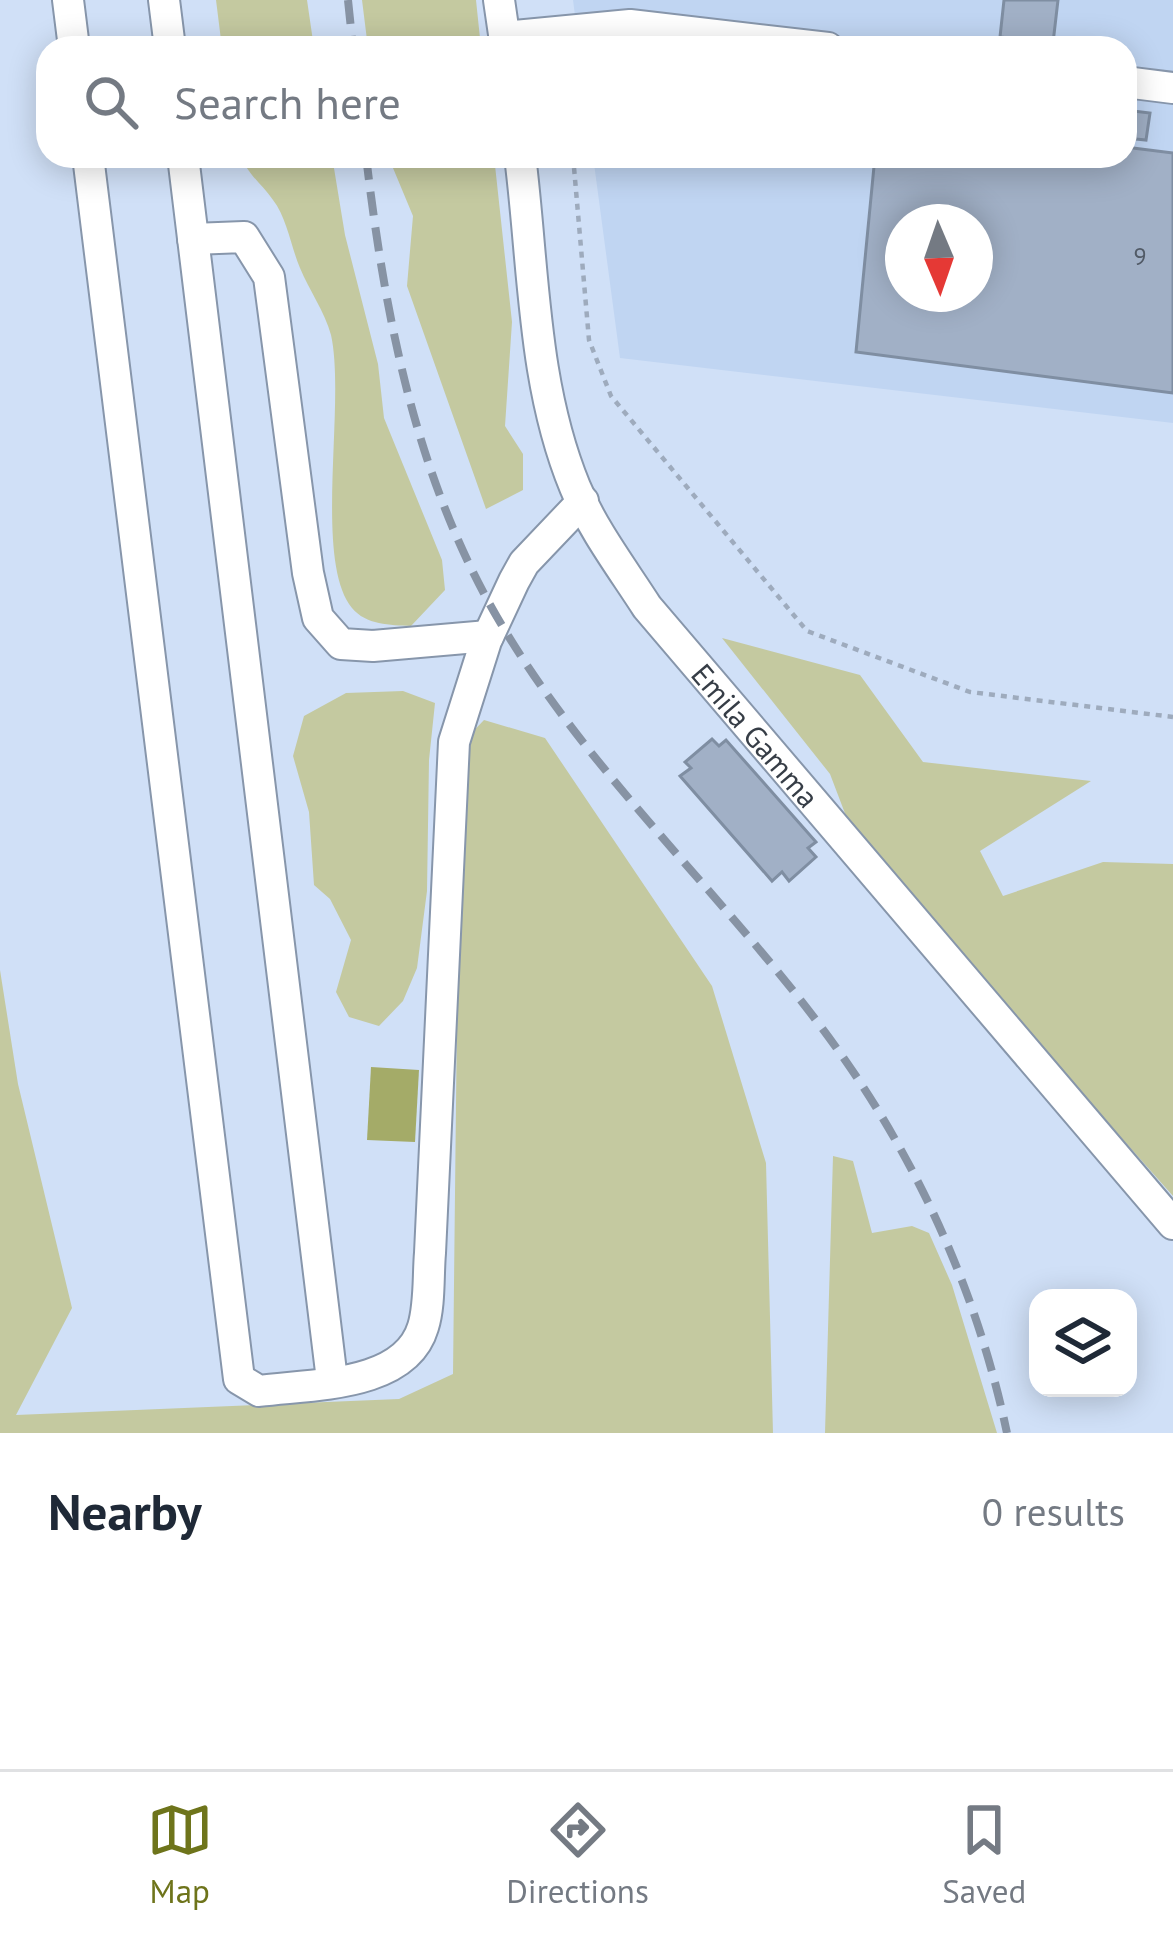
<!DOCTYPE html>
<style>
:root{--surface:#fff;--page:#f2f2f3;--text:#1f2937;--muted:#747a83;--line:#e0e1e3;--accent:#6e741b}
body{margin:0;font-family:"PT Sans",sans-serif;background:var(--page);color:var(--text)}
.controls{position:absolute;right:36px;bottom:36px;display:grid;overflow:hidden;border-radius:24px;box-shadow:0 6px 30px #0003}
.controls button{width:108px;height:108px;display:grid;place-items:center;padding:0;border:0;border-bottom:3px solid var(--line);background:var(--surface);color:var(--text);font:60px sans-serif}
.compass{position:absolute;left:885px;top:204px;width:108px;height:108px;border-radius:50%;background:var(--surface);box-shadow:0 6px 30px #0003;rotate:178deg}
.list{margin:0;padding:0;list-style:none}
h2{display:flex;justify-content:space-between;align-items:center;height:156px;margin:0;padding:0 48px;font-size:51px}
h2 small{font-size:39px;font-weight:400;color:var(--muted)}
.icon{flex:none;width:66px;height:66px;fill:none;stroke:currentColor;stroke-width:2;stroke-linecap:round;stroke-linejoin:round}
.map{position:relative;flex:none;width:1173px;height:1433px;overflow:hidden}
.search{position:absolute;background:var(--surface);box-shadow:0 6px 30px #0003;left:36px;right:36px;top:36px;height:132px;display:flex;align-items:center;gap:30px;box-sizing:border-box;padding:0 42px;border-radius:36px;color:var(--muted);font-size:45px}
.sheet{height:336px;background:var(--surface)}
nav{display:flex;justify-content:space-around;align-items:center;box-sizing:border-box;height:168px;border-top:3px solid var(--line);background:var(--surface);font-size:33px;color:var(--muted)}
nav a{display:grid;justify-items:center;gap:6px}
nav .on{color:var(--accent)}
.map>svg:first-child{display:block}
.built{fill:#c0d5f2;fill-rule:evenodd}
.green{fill:#c4c9a0}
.water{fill:#a4ab68}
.building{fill:#a1b0c6;stroke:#7f8ea2;stroke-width:3;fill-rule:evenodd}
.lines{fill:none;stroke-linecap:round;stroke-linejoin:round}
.minor-casing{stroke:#8796ab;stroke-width:34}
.path{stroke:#9eabbd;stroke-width:4.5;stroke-dasharray:6 6;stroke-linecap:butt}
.minor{stroke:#fff;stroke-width:30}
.rail{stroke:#8793a4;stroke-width:8;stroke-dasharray:24 12;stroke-linecap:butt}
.labels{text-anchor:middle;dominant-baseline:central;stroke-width:10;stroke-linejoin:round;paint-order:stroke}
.number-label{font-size:24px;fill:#515a66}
.street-label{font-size:30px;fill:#363d46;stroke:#e3edfa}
</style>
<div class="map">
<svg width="1173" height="1433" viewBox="0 0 1173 1433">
<rect width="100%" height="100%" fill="#d0e0f7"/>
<path class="built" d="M573,0H1173V423L620,358L593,156H1125V48H579ZM903,222H975V294H903Z"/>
<path class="green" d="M216,0H307L314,48H222Z
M362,0H476L481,48H368Z
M241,156H332L345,235L378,364L384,418L442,560L445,590L411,626C390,625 366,625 352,608C313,560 346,403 331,335C325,312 309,290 300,268C291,247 287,218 273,200C262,184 248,175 241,156Z
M388,156H494L512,322L505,426L523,454V490L486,509L407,286L413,216Z
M722,638L860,675L923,762L1091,781L980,851L1003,896L1103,862L1173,864V1196L854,837L830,774Z
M403,691L435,703L429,760L427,891L417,968L403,1001L379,1026L349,1017L336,992L351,940L330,899L314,885L309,812L293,756L304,716L346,693Z
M484,720L545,738L712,986L766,1163L773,1433H0V970L18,1084L72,1308L16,1415L399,1399L453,1374L460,745Z
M833,1156L853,1161L872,1233L912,1226L929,1233L952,1285L997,1433H825Z"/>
<path class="water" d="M371,1067L419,1070L415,1142L367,1140Z"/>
<path class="building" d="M1004,0H1058L1053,43L1000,37Z
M1125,110L1150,113L1146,140L1125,138Z
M1125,147L1173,153V393L856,352L875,156H1125ZM903,222H975V294H903Z
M712,739L719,746L726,740L816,842L808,848L816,857L789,881L782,872L772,881L680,776L691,768L685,762Z"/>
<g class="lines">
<g class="minor-casing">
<g id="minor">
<path d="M68,0L74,48"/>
<path d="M164,0L170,48"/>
<path d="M499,0L506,48"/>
<path d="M504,37L630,25L828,48"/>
<path d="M1125,82L1173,88"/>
<path d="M88,156L239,1379L259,1391C309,1384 405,1388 423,1327C430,1305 428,1276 430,1253L454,742L486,641L514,581L524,563L583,501"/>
<path d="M183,156L332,1380"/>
<path id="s1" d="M520,156C534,266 532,383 575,487C593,530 622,568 647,607L1173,1224"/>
<path d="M193,239L244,237L269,277L308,573L318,618L341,644L373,646L488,636"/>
</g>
</g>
<path class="path" d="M573,156L589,340L611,396L807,631L970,692L1173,717"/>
<use href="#minor" class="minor"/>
<path class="rail" d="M348,0L353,48
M366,156C385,316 415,475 497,617C592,781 737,905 845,1060C923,1172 979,1300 1007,1433"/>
</g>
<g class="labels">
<g class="number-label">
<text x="1140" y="255">9</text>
</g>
<g class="street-label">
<text stroke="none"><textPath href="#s1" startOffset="645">Emila Gamma</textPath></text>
</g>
</g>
</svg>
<div class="controls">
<button><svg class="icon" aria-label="layers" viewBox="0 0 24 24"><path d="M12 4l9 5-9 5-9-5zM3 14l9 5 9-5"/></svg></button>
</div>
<svg class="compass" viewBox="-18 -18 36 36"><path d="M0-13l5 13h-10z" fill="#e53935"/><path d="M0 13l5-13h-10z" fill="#747a83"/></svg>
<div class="search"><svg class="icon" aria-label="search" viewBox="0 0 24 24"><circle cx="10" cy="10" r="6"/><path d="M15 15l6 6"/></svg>Search here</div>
</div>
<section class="sheet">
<h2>Nearby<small>0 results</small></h2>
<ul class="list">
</ul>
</section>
<nav>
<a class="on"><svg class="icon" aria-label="map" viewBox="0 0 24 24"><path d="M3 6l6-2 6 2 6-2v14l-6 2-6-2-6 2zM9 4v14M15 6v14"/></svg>Map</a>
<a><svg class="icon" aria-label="directions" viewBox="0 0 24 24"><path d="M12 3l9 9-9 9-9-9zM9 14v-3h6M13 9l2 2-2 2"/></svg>Directions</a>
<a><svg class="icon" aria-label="saved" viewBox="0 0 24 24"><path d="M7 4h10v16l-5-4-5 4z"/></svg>Saved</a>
</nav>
